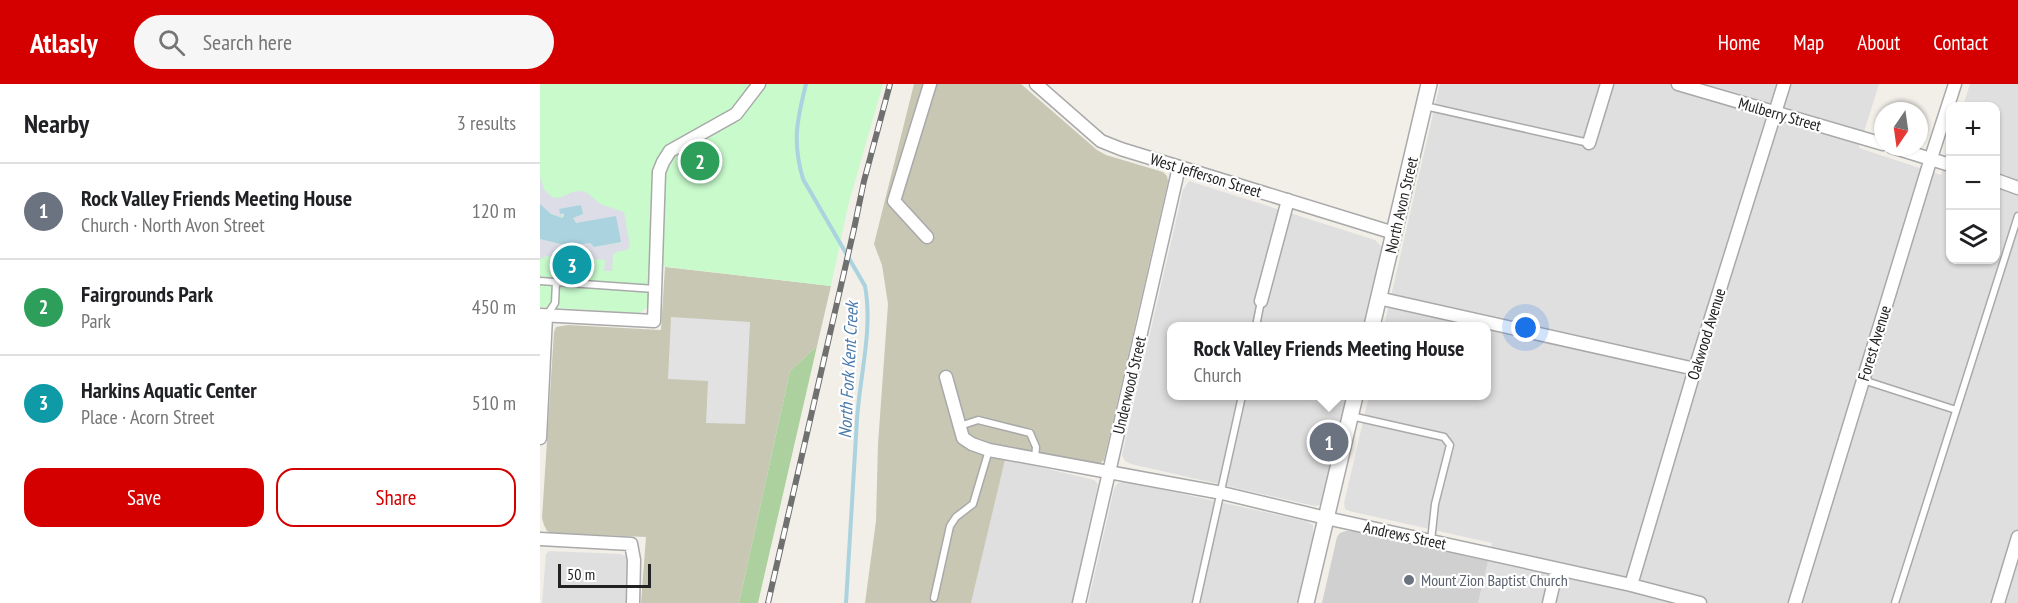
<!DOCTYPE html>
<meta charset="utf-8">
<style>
:root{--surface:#fff;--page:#f6f6f6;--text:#202124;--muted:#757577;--line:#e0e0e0;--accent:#d40000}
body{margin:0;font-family:"PT Sans Narrow",sans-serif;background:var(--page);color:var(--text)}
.controls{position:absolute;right:18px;top:18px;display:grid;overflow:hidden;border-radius:12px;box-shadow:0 2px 4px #0004}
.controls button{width:54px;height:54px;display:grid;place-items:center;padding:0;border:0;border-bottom:2px solid var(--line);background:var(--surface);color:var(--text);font:30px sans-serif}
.compass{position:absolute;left:1334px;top:18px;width:54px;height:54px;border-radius:50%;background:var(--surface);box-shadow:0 2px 4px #0004;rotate:193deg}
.scale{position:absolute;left:18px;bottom:15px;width:93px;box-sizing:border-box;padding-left:6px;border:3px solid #222;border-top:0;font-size:16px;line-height:21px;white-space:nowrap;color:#222;-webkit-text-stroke:4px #fff;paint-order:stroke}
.you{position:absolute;left:986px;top:244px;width:21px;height:21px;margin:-15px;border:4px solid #fff;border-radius:50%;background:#1a73e8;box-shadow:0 0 0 9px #1a73e833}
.badge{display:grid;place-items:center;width:39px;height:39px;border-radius:50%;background:var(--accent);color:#fff;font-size:20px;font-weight:700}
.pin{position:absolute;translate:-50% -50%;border:3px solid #fff;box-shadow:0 2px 6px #0006}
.popup{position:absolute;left:627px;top:238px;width:324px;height:78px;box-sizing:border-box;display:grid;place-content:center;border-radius:12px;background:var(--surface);filter:drop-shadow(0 2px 4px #0005);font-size:20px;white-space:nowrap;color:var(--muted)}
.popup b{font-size:22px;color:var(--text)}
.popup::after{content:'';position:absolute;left:50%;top:100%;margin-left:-12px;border:12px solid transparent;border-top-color:var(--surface)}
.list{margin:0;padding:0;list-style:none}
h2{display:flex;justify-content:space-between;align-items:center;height:78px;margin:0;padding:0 24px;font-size:26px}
h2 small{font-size:20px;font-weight:400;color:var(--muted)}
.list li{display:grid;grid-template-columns:39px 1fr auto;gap:18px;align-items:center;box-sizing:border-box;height:96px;padding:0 24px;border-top:2px solid var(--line)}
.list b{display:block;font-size:22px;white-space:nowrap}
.list p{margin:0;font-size:20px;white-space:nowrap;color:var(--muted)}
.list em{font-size:20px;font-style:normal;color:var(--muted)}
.actions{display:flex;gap:12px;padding:18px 24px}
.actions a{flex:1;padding:14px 0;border:2px solid var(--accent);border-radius:18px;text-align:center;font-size:21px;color:var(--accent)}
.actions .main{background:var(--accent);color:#fff}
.icon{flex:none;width:33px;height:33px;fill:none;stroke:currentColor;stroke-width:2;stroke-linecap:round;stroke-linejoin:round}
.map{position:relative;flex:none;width:1478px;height:519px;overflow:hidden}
header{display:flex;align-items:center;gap:36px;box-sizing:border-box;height:84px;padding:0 30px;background:var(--accent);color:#fff}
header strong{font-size:28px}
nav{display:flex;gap:33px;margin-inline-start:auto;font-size:21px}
.search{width:420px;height:54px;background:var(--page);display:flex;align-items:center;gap:15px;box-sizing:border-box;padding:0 21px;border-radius:33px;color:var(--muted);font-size:22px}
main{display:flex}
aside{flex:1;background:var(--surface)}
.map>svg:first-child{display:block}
.residential{fill:#e0dfdf}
.religious{fill:#d0d0d0}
.construction{fill:#c7c7b4}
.forest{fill:#add19e}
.park{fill:#c8facc}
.parking{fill:#e2e2e2}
.plaza{fill:#dddde8}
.water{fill:#aad3df}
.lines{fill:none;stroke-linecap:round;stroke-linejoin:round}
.stream{stroke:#aad3df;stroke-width:4}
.service-casing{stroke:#a9a9a9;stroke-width:9}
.minor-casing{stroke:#a9a9a9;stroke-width:15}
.tertiary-casing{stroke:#a9a9a9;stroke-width:18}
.service{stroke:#fff;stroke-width:6}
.minor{stroke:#fff;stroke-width:12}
.tertiary{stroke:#fff;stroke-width:15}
.rail-casing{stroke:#707070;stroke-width:6}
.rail{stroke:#fff;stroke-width:4;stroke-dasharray:11;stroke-linecap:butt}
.worship-dot{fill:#6b7280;stroke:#fff;stroke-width:2}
.labels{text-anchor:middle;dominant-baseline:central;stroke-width:4.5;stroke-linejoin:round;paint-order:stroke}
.street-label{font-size:16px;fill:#222;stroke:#fff}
.worship-label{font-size:16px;fill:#5b616d;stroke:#fff;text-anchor:start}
.water-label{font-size:18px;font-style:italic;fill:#4a7aab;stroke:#fff}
</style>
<header>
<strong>Atlasly</strong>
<div class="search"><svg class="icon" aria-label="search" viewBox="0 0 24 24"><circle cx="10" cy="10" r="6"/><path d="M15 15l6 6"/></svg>Search here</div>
<nav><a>Home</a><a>Map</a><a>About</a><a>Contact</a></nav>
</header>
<main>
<aside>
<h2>Nearby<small>3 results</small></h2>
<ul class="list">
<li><span class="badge" style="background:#6b7280">1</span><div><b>Rock Valley Friends Meeting House</b><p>Church · North Avon Street</p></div><em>120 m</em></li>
<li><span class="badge" style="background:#2e9e5b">2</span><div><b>Fairgrounds Park</b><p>Park</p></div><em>450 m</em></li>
<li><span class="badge" style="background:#0f9aa8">3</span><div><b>Harkins Aquatic Center</b><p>Place · Acorn Street</p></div><em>510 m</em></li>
</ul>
<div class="actions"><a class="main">Save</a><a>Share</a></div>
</aside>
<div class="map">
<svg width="1478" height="519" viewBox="0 0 1478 519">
<rect width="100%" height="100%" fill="#f2efe9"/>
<path class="residential" d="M900,0H1339L1319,64L1401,91L1410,63V176H1456V22H1423L1430,0H1478V519H938L952,459L809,427L805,425L804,419L829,312H946V242H844Z
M649,97L835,156L842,163L824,242H632V312H808L783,417L780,421L775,422L591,380L585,377L582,371L643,106Z
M465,375L554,396L558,400L532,519H431Z
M583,397L766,437L773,441V454L758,519H548L574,405L577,400Z
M9,467L81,470L87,473L89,478L86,519H2L6,470Z"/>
<path class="religious" d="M806,447H814L948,477L938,519H782L797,453L800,449Z"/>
<path class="construction" d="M374,0H481L557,66L566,71L623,88L627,92L628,97L564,376L557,382L550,381L468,363L431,519H325L336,437L338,360L348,220L342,181L334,160Z
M125,183L291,202L277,262L250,287L199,519H101L106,453L11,449L7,447L4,441L2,434L14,248L16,243L28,241L121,246Z"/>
<path class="forest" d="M277,262L218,519H199L250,287Z"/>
<path class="park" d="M0,0H343L308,122L291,202L111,181L107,223L100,229L0,223Z"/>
<path class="parking" d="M131,233L210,238L205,340L166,339L168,297L128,295Z"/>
<path class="plaza" d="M0,93L4,105L12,113L19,114L32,108L42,107L46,108L60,120L84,128L90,162L87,166L76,168L73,171L72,187H64L65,176L53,175L52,173L44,172V175L22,173V170H15L14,173L5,172L4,175L0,174V155L29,162L50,159L54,163L81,158L33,137L35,132L43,130L41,121L23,129L22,134L11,130L0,121Z"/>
<path class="water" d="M0,120L11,130L22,134L24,132L23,129L20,130L19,125L41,121L43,130L33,134L36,139L76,132L81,158L54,163L50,159L29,162L0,155Z"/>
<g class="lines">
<path class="stream" d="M266,0C257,36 252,58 263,95L325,202C333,245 320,291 317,335C313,396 310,458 306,519"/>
<g class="service-casing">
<path id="service" d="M885,22L1049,59
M0,197L115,205
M7,231L15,219L16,198
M716,242L721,217
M1323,296L1416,326
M811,332L904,353L910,361L895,420L891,457
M420,342L438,336L490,349L496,363L495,374
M394,514L410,442L416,433L433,420L449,366
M656,519L702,312
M1355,519L1478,132"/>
</g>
<g class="minor-casing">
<path id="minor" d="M496,0L561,57L581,65L854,149
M1138,0L1343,60
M1049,59L1067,0
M1352,63L1410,81
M1456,96L1478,104
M387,153L354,117L390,0
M838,214L1155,285
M721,217L748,116
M0,231L114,237L119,88L123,78L130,67L196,30L219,0
M406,293L423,354L432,360L449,366L682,409L786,434L1091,501L1160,519
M0,354L6,232
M0,455L91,460L94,476L93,519
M1091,501L1155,285L1244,0
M539,519L639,83
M1009,519L1017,485
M1255,519L1391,74L1415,0
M1458,519L1478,453"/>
</g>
<g class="tertiary-casing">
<path id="tertiary" d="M832,242L889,0
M766,519L815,312"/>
</g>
<use href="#service" class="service"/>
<use href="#minor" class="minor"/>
<use href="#tertiary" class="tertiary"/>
<g class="rail-casing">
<path id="rail" d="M228,519L314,145L324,97L350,0"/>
</g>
<use href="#rail" class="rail"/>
</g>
<circle class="worship-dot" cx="869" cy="496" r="6"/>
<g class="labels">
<g class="street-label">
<text transform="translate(1240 30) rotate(16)">Mulberry Street</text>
<text transform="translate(666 91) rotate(17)">West Jefferson Street</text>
<text transform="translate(861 121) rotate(-77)">North Avon Street</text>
<text transform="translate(1166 250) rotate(-73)">Oakwood Avenue</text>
<text transform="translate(1334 259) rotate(-73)">Forest Avenue</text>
<text transform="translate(589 301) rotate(-77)">Underwood Street</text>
<text transform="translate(865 451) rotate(12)">Andrews Street</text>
</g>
<g class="worship-label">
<text x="881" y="496">Mount Zion Baptist Church</text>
</g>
<g class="water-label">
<text transform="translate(308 286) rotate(-87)">North Fork Kent Creek</text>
</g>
</g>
</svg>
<div class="controls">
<button>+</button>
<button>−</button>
<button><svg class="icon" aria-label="layers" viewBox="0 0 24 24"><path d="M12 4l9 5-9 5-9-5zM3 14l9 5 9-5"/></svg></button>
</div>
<svg class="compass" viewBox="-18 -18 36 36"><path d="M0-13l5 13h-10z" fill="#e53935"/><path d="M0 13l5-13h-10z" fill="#757577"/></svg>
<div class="scale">50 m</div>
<div class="you"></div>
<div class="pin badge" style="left:789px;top:358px;background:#6b7280">1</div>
<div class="popup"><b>Rock Valley Friends Meeting House</b>Church</div>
<div class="pin badge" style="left:160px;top:77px;background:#2e9e5b">2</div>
<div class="pin badge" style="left:32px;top:181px;background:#0f9aa8">3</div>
</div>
</main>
